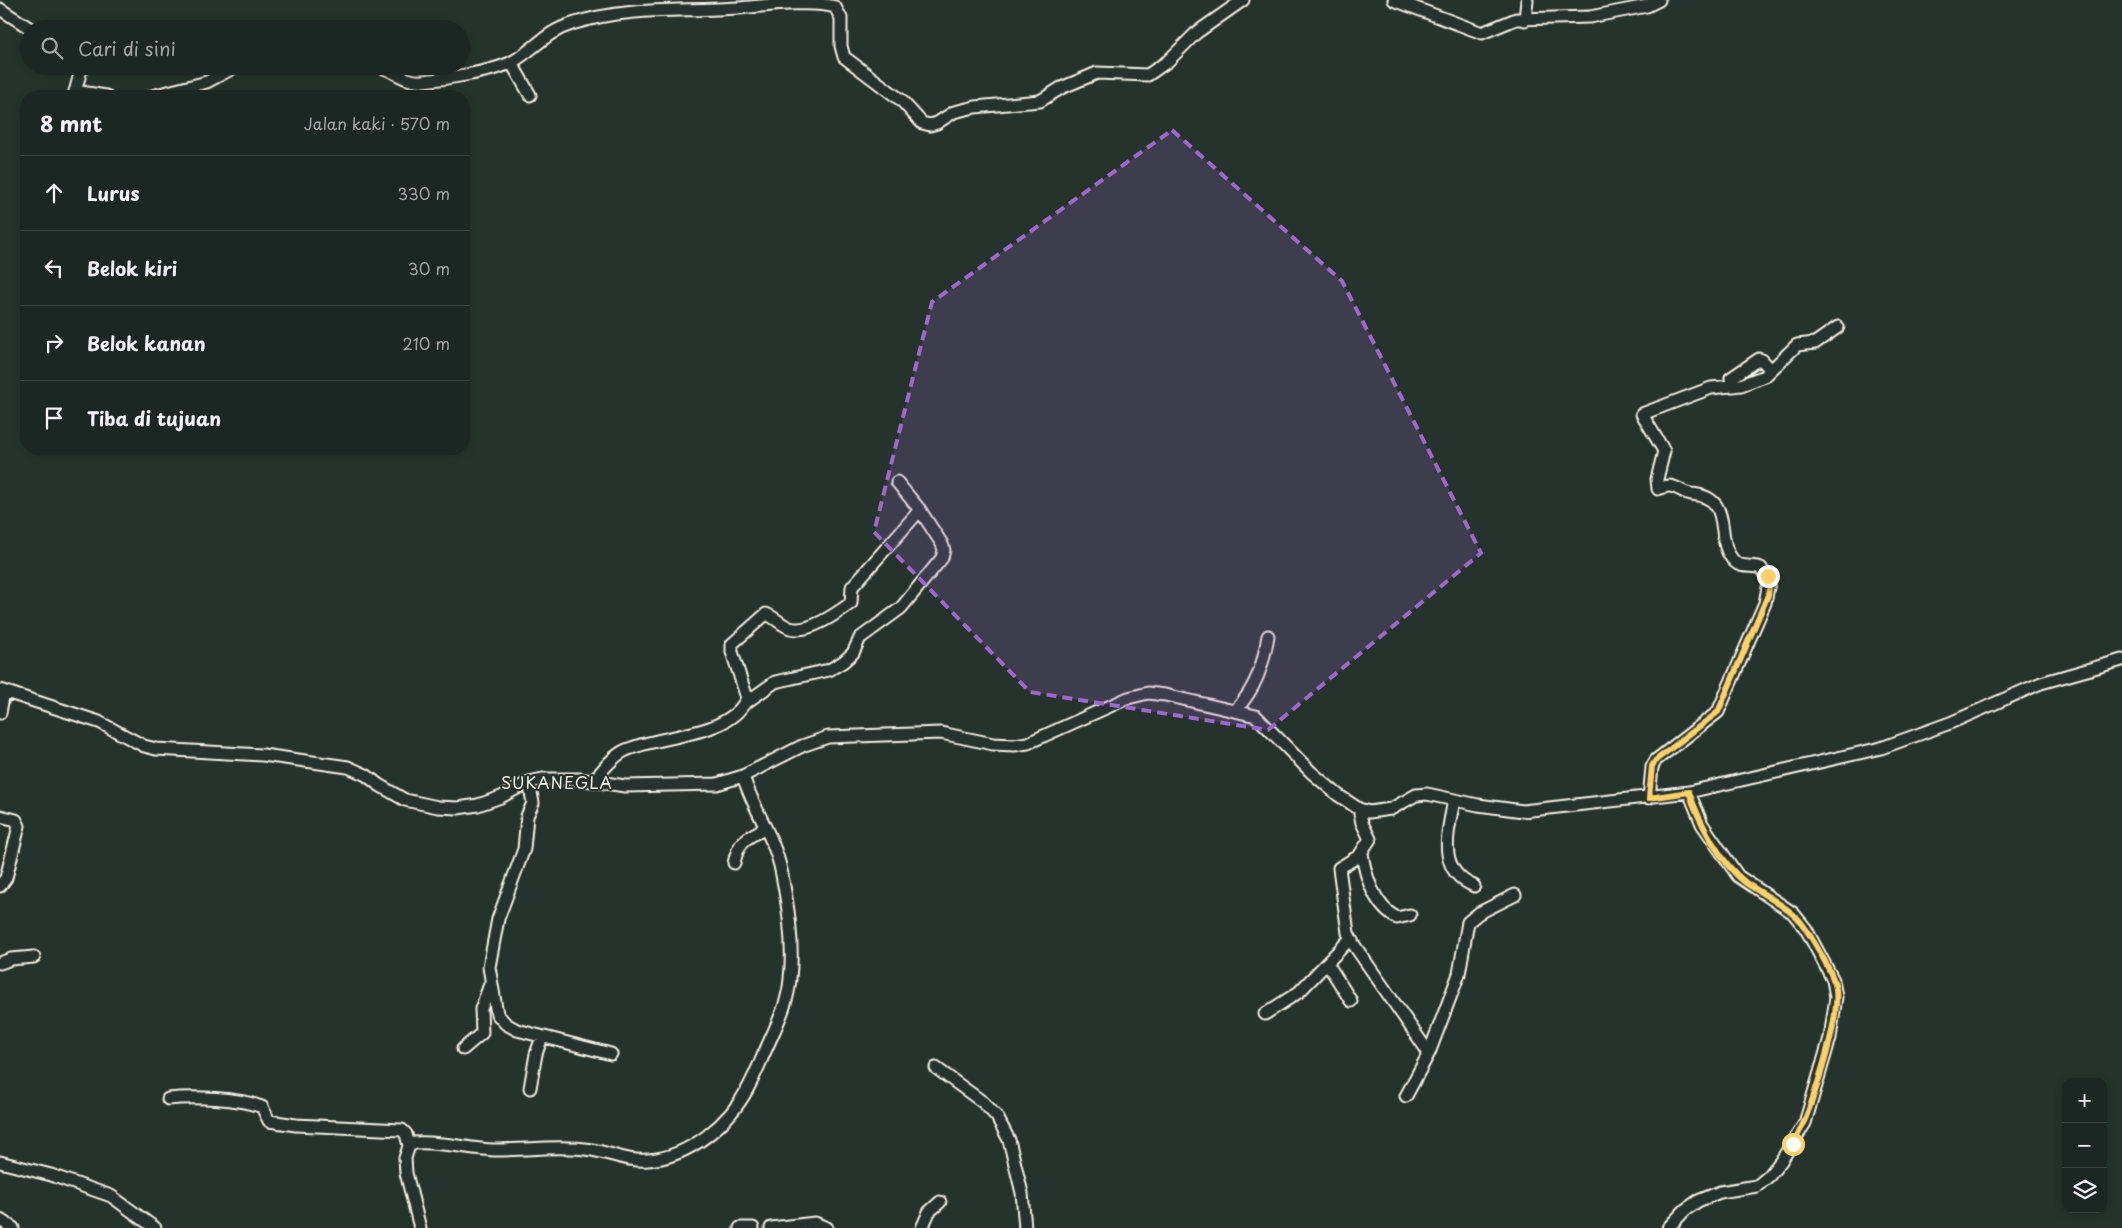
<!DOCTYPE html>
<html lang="id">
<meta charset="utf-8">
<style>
:root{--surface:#1c2622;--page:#29322f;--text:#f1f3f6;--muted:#a0a5a5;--line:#3a4340}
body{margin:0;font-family:"Playpen Sans",sans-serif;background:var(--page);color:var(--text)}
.controls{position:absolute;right:15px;bottom:15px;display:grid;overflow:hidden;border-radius:10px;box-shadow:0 2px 8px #0003}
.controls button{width:45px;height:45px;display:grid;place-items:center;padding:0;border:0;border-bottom:1px solid var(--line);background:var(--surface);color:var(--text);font:25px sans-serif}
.stop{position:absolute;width:15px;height:15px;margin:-11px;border:4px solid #ffd166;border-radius:50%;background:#fff}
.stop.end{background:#ffd166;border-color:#fff;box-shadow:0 1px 5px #0008}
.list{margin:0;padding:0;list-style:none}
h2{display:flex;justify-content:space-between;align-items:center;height:65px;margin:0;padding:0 20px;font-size:21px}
h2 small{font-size:16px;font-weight:400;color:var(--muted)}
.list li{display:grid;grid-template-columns:32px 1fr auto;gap:15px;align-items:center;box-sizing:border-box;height:75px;padding:0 20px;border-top:1px solid var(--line)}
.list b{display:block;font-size:19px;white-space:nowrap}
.list em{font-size:16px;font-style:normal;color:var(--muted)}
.icon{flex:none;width:28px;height:28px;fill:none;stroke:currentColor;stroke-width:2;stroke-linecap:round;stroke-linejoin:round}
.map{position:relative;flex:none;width:2122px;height:1228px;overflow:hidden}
.search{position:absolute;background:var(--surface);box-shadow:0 2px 8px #0003;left:20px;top:20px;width:450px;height:55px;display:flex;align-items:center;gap:12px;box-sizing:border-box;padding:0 18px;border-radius:28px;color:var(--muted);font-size:19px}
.panel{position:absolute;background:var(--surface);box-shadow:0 2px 8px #0003;left:20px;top:90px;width:450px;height:365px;border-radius:20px}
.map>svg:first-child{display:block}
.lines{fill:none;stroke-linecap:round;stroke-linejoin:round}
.minor-casing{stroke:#f4f1e8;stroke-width:15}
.minor{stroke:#26332d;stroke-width:11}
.route{stroke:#ffd166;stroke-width:6}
.marked{fill:#9f67cb;fill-opacity:0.2;stroke:#9f67cb;stroke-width:4;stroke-dasharray:10 6;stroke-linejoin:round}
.labels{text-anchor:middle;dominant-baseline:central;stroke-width:4;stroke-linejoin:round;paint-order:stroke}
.quarter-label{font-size:16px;letter-spacing:1px;fill:#f4f1e8;stroke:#26332d}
</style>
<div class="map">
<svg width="2122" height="1228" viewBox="0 0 2122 1228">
<rect width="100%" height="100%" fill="#26332d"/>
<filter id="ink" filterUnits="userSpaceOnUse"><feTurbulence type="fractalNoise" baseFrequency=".02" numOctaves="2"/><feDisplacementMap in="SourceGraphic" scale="10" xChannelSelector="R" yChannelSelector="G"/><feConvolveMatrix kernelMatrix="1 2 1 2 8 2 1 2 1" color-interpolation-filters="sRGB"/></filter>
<g filter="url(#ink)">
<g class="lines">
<g class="minor-casing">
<path id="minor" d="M1394,0L1482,33L1516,19L1590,17L1647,6L1659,0
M0,9L31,29
M1525,20L1527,0
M511,62L530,95
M377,66C393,69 405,83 423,81C444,79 493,72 512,62C534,50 545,32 572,24C626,6 682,12 738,8C763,6 814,0 835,7L841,18V46L844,57L901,100L922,123L930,125L937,123L954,112L975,107L1040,101L1061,88L1097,73L1148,75L1168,61L1196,33L1243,0
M75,91L106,96
M74,96L82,66
M152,96L207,82L237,66
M1734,386L1731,378L1759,359L1762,360L1770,369
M0,690L99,722L144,746L156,749L263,755L348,767L366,775L379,785L405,800L438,807L458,808L478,805L501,797L529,782L543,779H579L625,786L717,784L743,776L802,746L828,737L941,733L993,744L1014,745L1028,743L1128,698L1148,693L1165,695L1256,716L1311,772L1338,795L1359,809L1369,812L1391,809L1416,795L1427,794L1478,805L1523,811L1689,792L1881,748L1950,723L2041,683L2122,660
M744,704L775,682L829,670L843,662L853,653L860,638L901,608L942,558L944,550L942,544L920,510L897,482
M1235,711C1256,688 1263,666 1268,636
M0,713L4,691
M594,780C603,770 612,757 624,751C658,734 730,738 747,698L732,652V644L766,614C775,617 781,625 790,628C808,634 836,614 851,603L852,587L920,510
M529,782L533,803L527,816L524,849L498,919L489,967L497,1014L506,1024L517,1030L611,1054
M1649,798L1652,767L1656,760L1718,712L1765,603L1769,582L1761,568C1752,565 1741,568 1735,562C1712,541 1737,497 1691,494C1683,493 1677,486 1669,486C1665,486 1661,488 1658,489L1657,479L1664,451L1642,414L1711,388L1741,385L1765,376L1797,345L1815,343L1838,327
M1454,800C1448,833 1436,870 1474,886
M1359,809L1362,823L1370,839L1359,856L1339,868L1348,933L1354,945L1429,1053
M0,816L16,820L19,826L6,878L0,886
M1362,853C1365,876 1375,907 1397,918L1410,915
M734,863C739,840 745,839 765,828
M0,963L11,959L34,957
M1327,963L1351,1001
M1265,1014L1299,992L1350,939
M463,1049L482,1033L481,1009L490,984
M936,1068L984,1103L997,1117L1009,1140L1022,1193L1025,1228
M530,1088L536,1054L542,1037
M1406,1096L1429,1053L1459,974L1468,922L1479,913L1515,895
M168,1099C193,1096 239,1098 262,1107L269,1121L296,1125L402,1130L406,1134L409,1146
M0,1162L51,1175L111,1196L155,1228
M0,1220L13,1228
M420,1228L406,1173L405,1158L409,1146L415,1143C441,1141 468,1149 494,1150C525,1150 562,1145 592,1150C611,1153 628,1162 648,1160C689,1157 729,1124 748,1088C755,1075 761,1060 767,1047C777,1024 788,1004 790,979C794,943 788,905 781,870C774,837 753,808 743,776
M740,1228H753
M771,1228L815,1223L827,1228
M922,1228L929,1212L940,1202
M1668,1228L1685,1210L1698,1201L1720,1192L1757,1186L1769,1176L1781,1161L1805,1123L1830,1038L1836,997L1833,980L1806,929L1793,913L1738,876L1702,824L1689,792"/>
</g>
<use href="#minor" class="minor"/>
</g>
</g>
<g class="lines" filter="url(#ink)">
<path class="route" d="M1768,576L1770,582L1768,595L1718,712L1656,760L1652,766L1649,798L1689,792C1699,822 1721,864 1746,883C1764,895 1785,905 1800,921C1810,934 1834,974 1836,989C1840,1021 1810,1116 1793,1144"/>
</g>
<path class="marked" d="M1172,130L1342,281L1481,553L1268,730L1030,692L874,532L932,302Z"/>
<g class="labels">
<g class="quarter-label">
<text x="557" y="782">SUKANEGLA</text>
</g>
</g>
</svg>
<div class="controls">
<button>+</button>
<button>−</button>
<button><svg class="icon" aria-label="layers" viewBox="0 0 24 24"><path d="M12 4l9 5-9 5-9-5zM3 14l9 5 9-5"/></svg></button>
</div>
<div class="stop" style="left:1793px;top:1144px"></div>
<div class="stop end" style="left:1768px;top:576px"></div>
<div class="search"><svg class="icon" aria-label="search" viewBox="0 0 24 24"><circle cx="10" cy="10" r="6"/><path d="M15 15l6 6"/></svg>Cari di sini</div>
<section class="panel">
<h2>8 mnt<small>Jalan kaki · 570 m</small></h2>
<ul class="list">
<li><svg class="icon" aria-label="ahead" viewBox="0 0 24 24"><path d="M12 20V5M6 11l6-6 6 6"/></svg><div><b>Lurus</b></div><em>330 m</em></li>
<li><svg class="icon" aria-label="left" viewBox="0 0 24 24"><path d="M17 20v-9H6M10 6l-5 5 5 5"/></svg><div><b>Belok kiri</b></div><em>30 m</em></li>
<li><svg class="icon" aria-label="right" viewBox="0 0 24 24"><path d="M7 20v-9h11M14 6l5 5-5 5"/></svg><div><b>Belok kanan</b></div><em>210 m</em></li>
<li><svg class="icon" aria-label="arrive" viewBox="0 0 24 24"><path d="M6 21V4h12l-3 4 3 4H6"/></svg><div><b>Tiba di tujuan</b></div></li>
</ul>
</section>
</div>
